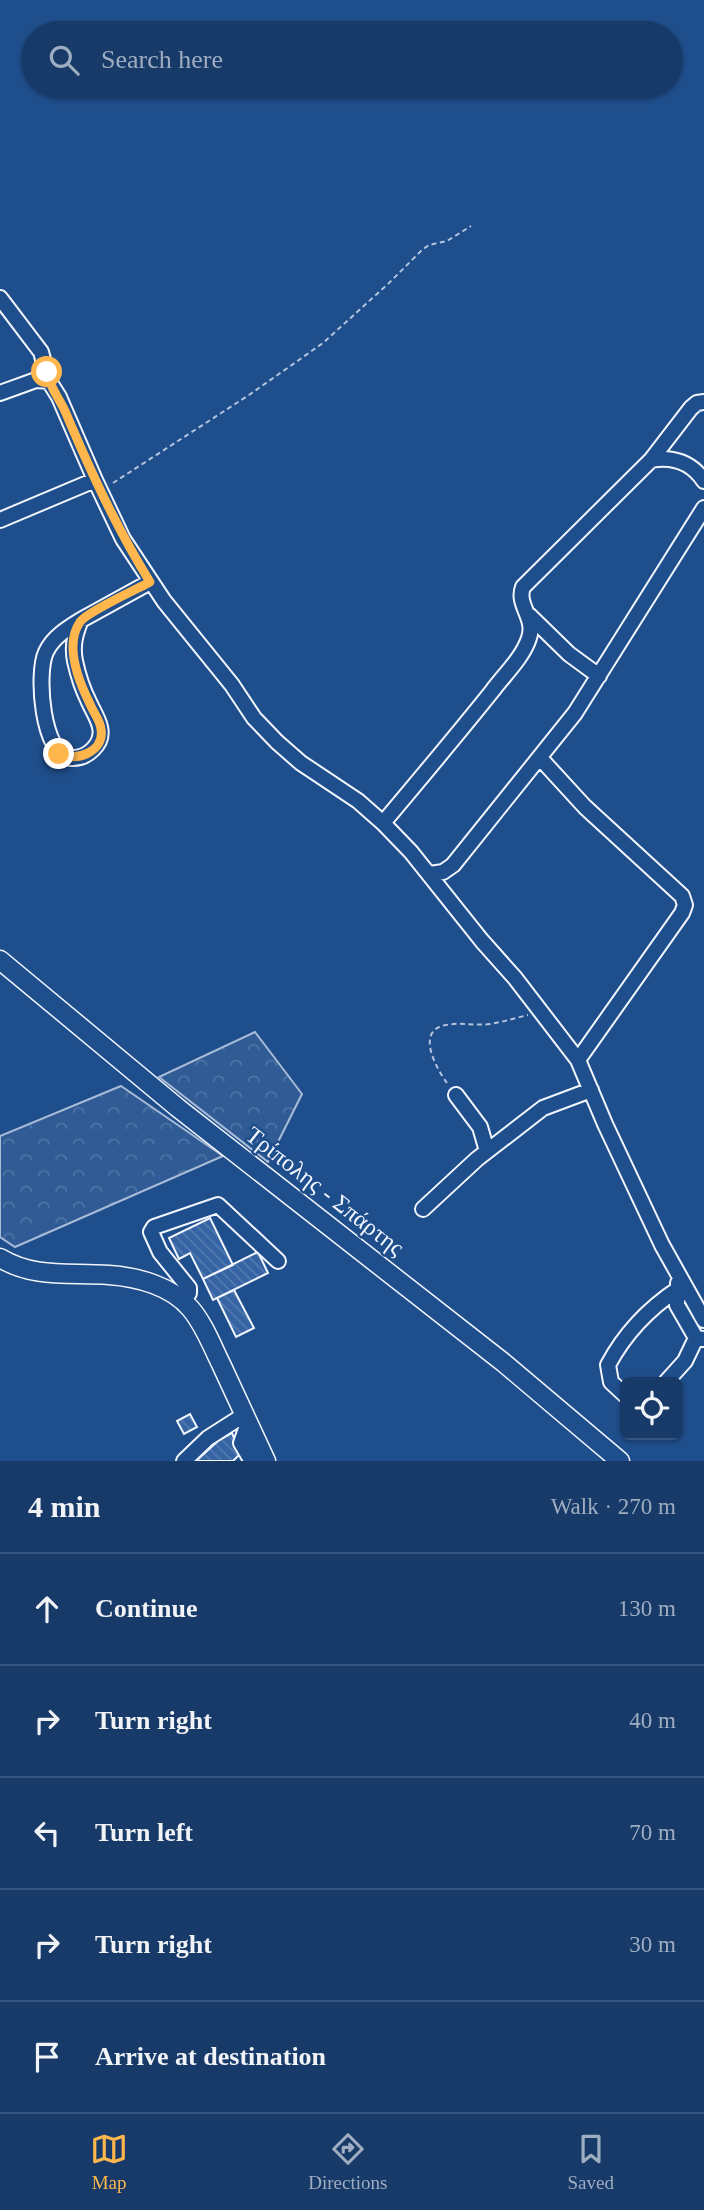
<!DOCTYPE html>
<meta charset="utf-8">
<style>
:root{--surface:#173a69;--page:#20416f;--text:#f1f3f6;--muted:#9eadc0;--line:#36547d;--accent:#ffb74d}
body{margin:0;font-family:"Times New Roman",serif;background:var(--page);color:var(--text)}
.controls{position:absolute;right:21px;bottom:21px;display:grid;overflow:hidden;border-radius:10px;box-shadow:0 2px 5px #0004}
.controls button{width:63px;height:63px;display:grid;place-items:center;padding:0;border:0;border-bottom:2px solid var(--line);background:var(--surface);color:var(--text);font:35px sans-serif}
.stop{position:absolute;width:21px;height:21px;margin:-16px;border:5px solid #ffb74d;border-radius:50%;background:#fff}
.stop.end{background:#ffb74d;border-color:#fff;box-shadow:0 2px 7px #0008}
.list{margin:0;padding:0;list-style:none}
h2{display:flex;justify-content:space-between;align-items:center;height:91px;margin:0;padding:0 28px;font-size:30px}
h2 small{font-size:23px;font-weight:400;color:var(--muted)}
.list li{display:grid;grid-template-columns:46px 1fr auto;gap:21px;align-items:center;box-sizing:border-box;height:112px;padding:0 28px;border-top:2px solid var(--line)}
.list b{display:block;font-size:26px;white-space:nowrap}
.list em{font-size:23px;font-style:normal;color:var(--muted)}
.icon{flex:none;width:38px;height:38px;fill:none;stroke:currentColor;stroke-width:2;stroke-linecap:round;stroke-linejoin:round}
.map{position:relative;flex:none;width:704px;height:1461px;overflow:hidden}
.search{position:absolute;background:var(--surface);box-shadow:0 2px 5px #0004;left:21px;right:21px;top:21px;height:77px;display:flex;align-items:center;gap:18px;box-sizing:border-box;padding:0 24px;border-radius:38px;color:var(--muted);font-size:26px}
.sheet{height:651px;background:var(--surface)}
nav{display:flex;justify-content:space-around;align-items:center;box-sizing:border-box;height:98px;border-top:2px solid var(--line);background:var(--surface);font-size:19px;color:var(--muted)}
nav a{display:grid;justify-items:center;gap:4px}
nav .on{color:var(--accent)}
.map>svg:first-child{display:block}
.forest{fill:url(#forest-crowns);stroke:#a8bbd7;stroke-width:2}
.building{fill:url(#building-back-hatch);stroke:#f2f6ff;stroke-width:2}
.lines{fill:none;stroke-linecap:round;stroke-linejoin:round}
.minor-casing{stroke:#f2f6ff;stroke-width:18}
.major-casing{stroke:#f2f6ff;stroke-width:21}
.path{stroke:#b3c4dc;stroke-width:2;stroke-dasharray:5 3.5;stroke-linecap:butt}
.minor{stroke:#1f4e8c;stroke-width:14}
.major{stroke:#1f4e8c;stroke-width:18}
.route{stroke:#ffb74d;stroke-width:9}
.labels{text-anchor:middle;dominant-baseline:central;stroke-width:5;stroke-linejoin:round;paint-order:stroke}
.street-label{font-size:24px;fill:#f2f6ff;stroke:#1f4e8c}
</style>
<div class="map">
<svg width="704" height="1461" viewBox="0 0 704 1461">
<defs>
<pattern id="forest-crowns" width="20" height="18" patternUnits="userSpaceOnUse" patternTransform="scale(1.75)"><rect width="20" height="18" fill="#305b95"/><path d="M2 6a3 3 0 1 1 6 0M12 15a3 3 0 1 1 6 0" fill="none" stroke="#4e73a5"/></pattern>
<pattern id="building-back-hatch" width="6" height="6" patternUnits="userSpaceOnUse" patternTransform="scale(1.75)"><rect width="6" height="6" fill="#3563a3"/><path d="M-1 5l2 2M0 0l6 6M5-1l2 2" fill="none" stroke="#537ab1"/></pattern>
</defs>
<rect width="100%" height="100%" fill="#1f4e8c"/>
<path class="forest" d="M255,1032L302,1094L268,1162L159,1077Z
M121,1086L223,1156L15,1247L0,1237V1136Z"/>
<path class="building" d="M210,1218L233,1265L203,1279L190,1253L179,1259L169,1238Z
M258,1252L268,1273L213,1300L203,1279Z
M234,1290L254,1328L236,1337L217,1298Z
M190,1414L197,1427L184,1434L177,1421Z
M232,1433L240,1454L233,1461H196L218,1441Z"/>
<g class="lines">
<g class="minor-casing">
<path id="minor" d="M0,298L41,352L49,381L59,397L95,480L123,539L164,601L232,685L254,718L277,742L301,763L358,801L383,823L411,852L482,941L515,978L578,1060L605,1124L662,1245L704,1320
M0,393L36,380L49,381
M651,460C673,456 692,463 704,481
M0,520L95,480
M529,615L569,654L599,676
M81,620C75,634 72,646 75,661C78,675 83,690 89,702C93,711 98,718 100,727C104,744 87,759 71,758C42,756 36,673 46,652C53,637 68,628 81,620L150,582
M540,758L585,807L682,896L685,905L682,913L578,1060
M383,823C420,779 457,735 493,690C505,674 523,657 529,638C536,618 516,605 523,587L651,460L691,408L697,403L704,402
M430,874L443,872L453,865L575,713L704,508
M456,1095L480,1127L487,1151
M423,1209L477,1159L543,1108L591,1090
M678,1283L677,1305L696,1338L704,1339
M183,1302L189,1293V1288L160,1252L151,1232L154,1227L218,1205L278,1261
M666,1382L685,1361L696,1338
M625,1395L611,1382L608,1365C625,1333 648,1309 678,1289
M248,1423L241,1443L251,1460L264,1456
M184,1461L208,1438L244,1415"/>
</g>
<g class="major-casing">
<path id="major" d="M0,960L178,1108L504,1363L620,1461
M0,1258C35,1279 70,1272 109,1275C138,1277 171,1286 190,1308C204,1324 212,1346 221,1364C236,1397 251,1429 266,1461"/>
</g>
<path class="path" d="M113,483L249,395L323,343L389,283L422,250L429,245L447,241L471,226
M447,1083C436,1068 415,1030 446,1025C460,1022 475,1026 490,1024C503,1022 515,1018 528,1015"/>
<use href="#minor" class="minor"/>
<use href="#major" class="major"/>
</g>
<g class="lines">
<path class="route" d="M47,372C49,386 59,398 65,411C90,470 116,527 150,582C137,589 87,612 80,622C64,645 79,682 90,704C93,712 100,720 101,729C105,752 76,762 59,754"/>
</g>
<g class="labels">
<g class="street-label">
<text transform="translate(325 1191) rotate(38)">Τρίπολης - Σπάρτης</text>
</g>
</g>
</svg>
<div class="controls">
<button><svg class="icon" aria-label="locate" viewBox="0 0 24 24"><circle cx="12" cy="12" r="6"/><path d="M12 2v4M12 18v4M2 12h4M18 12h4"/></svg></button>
</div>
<div class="stop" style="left:47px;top:372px"></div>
<div class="stop end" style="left:59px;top:754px"></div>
<div class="search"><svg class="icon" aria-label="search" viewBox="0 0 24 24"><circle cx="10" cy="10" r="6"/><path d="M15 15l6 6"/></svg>Search here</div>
</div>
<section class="sheet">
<h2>4 min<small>Walk · 270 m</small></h2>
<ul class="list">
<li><svg class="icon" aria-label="ahead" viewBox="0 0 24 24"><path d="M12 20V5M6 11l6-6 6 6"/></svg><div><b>Continue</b></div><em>130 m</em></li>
<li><svg class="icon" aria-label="right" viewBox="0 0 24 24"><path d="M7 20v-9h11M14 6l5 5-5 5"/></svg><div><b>Turn right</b></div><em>40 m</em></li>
<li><svg class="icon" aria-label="left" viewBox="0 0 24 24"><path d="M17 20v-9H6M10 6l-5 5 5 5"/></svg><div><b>Turn left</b></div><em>70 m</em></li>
<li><svg class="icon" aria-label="right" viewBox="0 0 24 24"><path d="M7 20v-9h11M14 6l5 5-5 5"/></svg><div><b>Turn right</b></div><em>30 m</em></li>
<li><svg class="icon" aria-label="arrive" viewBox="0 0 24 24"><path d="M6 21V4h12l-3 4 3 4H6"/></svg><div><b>Arrive at destination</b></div></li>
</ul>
</section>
<nav>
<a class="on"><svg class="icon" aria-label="map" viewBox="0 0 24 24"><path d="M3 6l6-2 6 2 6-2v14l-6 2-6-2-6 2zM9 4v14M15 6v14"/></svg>Map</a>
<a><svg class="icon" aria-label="directions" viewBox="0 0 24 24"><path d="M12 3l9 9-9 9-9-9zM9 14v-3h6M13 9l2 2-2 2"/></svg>Directions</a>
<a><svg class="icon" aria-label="saved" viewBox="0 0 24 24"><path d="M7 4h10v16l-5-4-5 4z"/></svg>Saved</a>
</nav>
